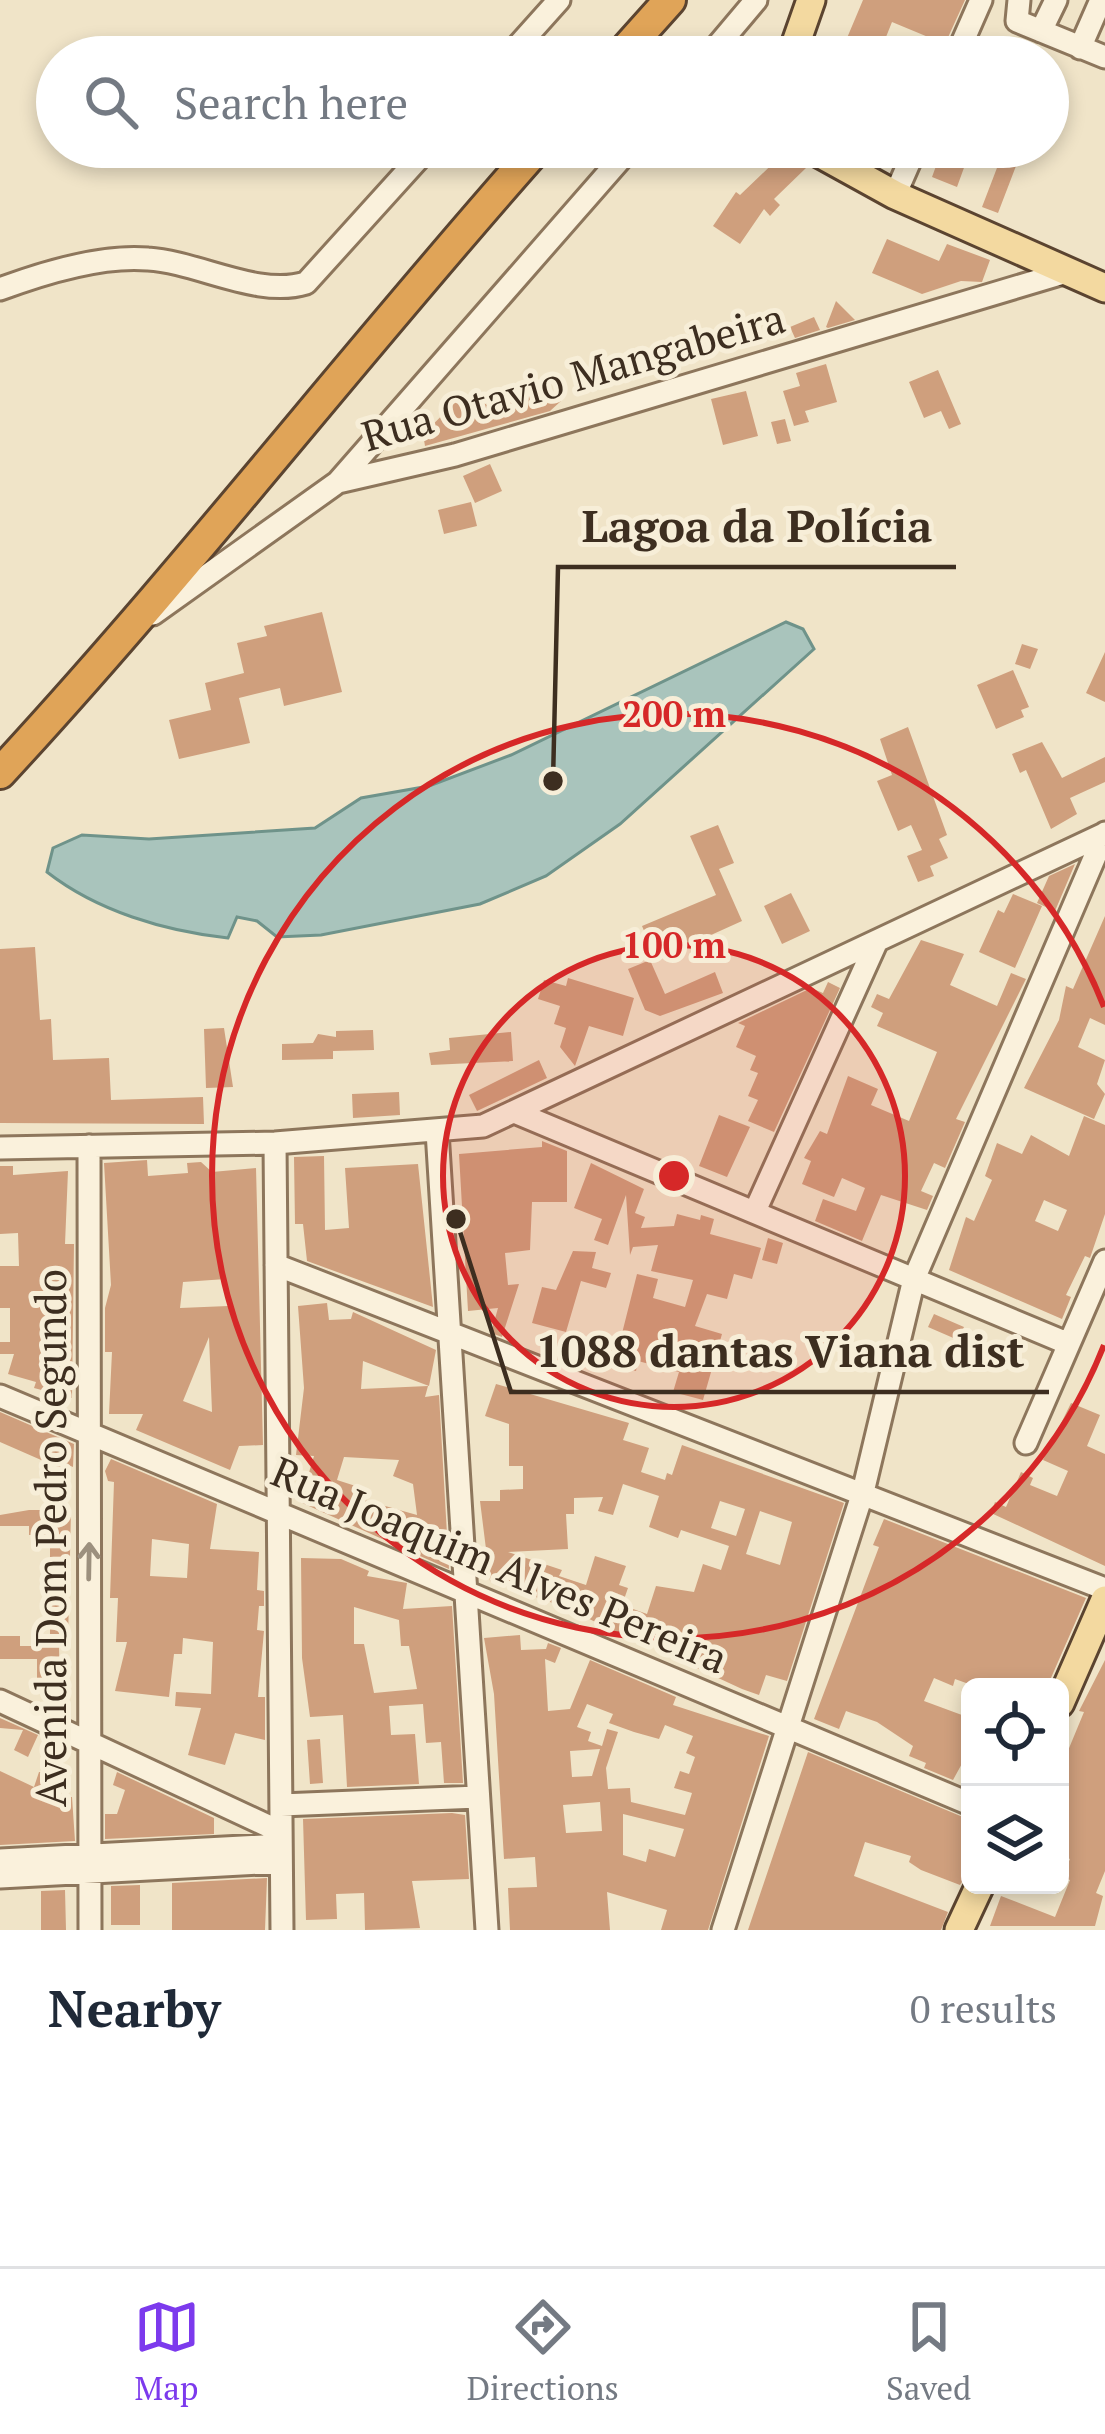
<!DOCTYPE html>
<meta charset="utf-8">
<style>
:root{--surface:#fff;--page:#f6f6f7;--text:#1f2937;--muted:#747a83;--line:#e0e1e3;--accent:#7c3aed}
body{margin:0;font-family:"PT Serif",serif;background:var(--page);color:var(--text)}
.controls{position:absolute;right:36px;bottom:36px;display:grid;overflow:hidden;border-radius:18px;box-shadow:0 6px 18px #0003}
.controls button{width:108px;height:108px;display:grid;place-items:center;padding:0;border:0;border-bottom:3px solid var(--line);background:var(--surface);color:var(--text);font:60px sans-serif}
.list{margin:0;padding:0;list-style:none}
h2{display:flex;justify-content:space-between;align-items:center;height:156px;margin:0;padding:0 48px;font-size:51px}
h2 small{font-size:39px;font-weight:400;color:var(--muted)}
.icon{flex:none;width:66px;height:66px;fill:none;stroke:currentColor;stroke-width:2;stroke-linecap:round;stroke-linejoin:round}
.map{position:relative;flex:none;width:1105px;height:1930px;overflow:hidden}
.search{position:absolute;background:var(--surface);box-shadow:0 6px 18px #0003;left:36px;right:36px;top:36px;height:132px;display:flex;align-items:center;gap:30px;box-sizing:border-box;padding:0 42px;border-radius:66px;color:var(--muted);font-size:45px}
.sheet{height:336px;background:var(--surface)}
nav{display:flex;justify-content:space-around;align-items:center;box-sizing:border-box;height:168px;border-top:3px solid var(--line);background:var(--surface);font-size:33px;color:var(--muted)}
nav a{display:grid;justify-items:center;gap:6px}
nav .on{color:var(--accent)}
.map>svg:first-child{display:block}
.water{fill:#a9c4bc;stroke:#6f938a;stroke-width:3}
.building{fill:#cf9f7d;fill-rule:evenodd}
.lines{fill:none;stroke-linecap:round;stroke-linejoin:round}
.minor-casing{stroke:#8d765c;stroke-width:27}
.major-casing{stroke:#5b4430;stroke-width:33}
.highway-casing{stroke:#5b4430;stroke-width:36}
.minor{stroke:#faf1dc;stroke-width:21}
.major{stroke:#f3d9a0;stroke-width:27}
.highway{stroke:#e0a458;stroke-width:30}
.oneway{stroke:#9c907e}
.ring{fill:none;stroke:#d62828;stroke-width:6}
.labels{text-anchor:middle;dominant-baseline:central;stroke-width:10;stroke-linejoin:round;paint-order:stroke}
.street-label{font-size:42px;fill:#3d2e20;stroke:#f7eed8}
.centre{fill:#d62828;stroke:#f7eed8;stroke-width:6}
.ring-label{font-size:36px;text-anchor:middle;font-weight:bold;fill:#d62828;stroke:#f7eed8;stroke-width:10;stroke-linejoin:round;paint-order:stroke}
.leader{fill:none;stroke:#3d2e20;stroke-width:4.5}
.callout-dot{fill:#3d2e20;stroke:#f7eed8;stroke-width:4.5}
.callout-label{font-size:45px;text-anchor:middle;font-weight:bold;fill:#3d2e20;stroke:#f7eed8;stroke-width:10;stroke-linejoin:round;paint-order:stroke}
</style>
<div class="map">
<svg width="1105" height="1930" viewBox="0 0 1105 1930">
<rect width="100%" height="100%" fill="#f0e4c8"/>
<path class="water" d="M786,622L803,629L814,649L620,824L546,876L480,904L321,935L277,937L257,921L237,917L228,938C164,931 97,911 47,872L53,848L82,835L149,839L315,828L361,798L429,786L511,755Z"/>
<path class="building" d="M863,0H965L945,44L892,22L878,57H839Z
M787,150L807,167L774,199L780,205L770,216L764,209L740,244L713,226L736,192L740,195Z
M940,155L965,165L957,187L932,177Z
M1000,160L1016,166L998,213L982,207Z
M887,239L939,261L947,244L990,260L982,282L961,281L922,294L872,273Z
M836,301L855,320L828,328L826,327Z
M814,317L820,330L795,338L790,327Z
M826,364L837,402L805,411L809,422L794,426L783,391L800,386L796,373Z
M938,370L961,424L949,429L941,411L924,418L909,382Z
M545,385L561,401L550,411L425,446L423,434L461,397L472,407L480,399L491,409L502,398L512,394L517,399Z
M746,391L758,436L723,445L711,399Z
M785,419L791,441L777,444L771,422Z
M490,464L502,491L475,503L463,476Z
M471,502L477,526L444,534L438,510Z
M322,612L342,692L284,706L280,688L239,698L250,743L179,759L169,720L211,710L205,683L244,673L237,643L267,636L264,626Z
M1022,644L1038,649L1030,669L1015,664Z
M1105,652V702L1086,693Z
M1013,670L1029,707L1021,710L1024,717L996,729L977,685Z
M908,727L947,835L939,839L948,858L930,866L934,876L918,882L907,856L922,850L911,825L898,831L877,781L892,775L880,739Z
M1042,742L1062,778L1105,757V782L1070,798L1077,814L1051,829L1026,770L1020,773L1012,754Z
M718,825L734,863L719,869L742,921L680,949L678,944L654,954L642,926L716,895L690,836Z
M1075,864L1055,911L1037,903L1049,876Z
M791,893L810,931L782,944L764,906Z
M1013,894L1042,906L1015,968L979,952L998,910L1004,913Z
M1105,916V1025L1090,1018L1078,1047L1105,1060L1097,1084L1105,1094L1094,1119L1024,1088L1059,1020L1066,986L1073,989Z
M921,940L964,954L950,985L997,1006L1011,973L1026,979L956,1119L965,1122L945,1168L934,1163L921,1191L933,1196L927,1210L881,1195L862,1241L815,1221L823,1199L856,1211L865,1188L842,1178L834,1197L802,1184L811,1161L804,1158L820,1131L827,1134L848,1076L878,1089L871,1105L909,1121L937,1052L877,1026L883,1013L871,1007L877,994L889,999Z
M35,947L40,1020L51,1019L53,1060L109,1058L111,1100L203,1097L204,1124L0,1123V949Z
M650,960L665,994L715,972L723,993L660,1016L645,1010L628,969Z
M568,978L634,998L623,1036L589,1026L575,1066L560,1047L566,1028L554,1024L560,1006L538,999L544,980L566,986Z
M828,982L840,988L774,1132L748,1121L758,1100L748,1096L758,1073L750,1070L756,1056L736,1047L745,1026L738,1023L811,988L823,993Z
M224,1028L233,1087L206,1088L204,1029Z
M373,1030L374,1050L333,1051V1059L282,1060V1044L313,1043L318,1034L336,1037V1031Z
M511,1032L513,1061L431,1065L429,1053L450,1050L449,1038Z
M539,1060L547,1078L477,1111L469,1095Z
M399,1092L400,1115L353,1118L352,1094Z
M719,1115L750,1127L727,1177L699,1166Z
M1084,1116L1105,1125V1214L1090,1258L1085,1256L1066,1295L1071,1297L1062,1319L949,1270L966,1217L974,1221L992,1180L985,1176L997,1143L1022,1154L1031,1135L1069,1156ZM1044,1200L1067,1210L1058,1231L1035,1221Z
M542,1141L567,1151V1202H532L530,1250L505,1253L508,1285L519,1284L502,1337L491,1333L498,1308L468,1311L459,1154L542,1147Z
M324,1156L325,1230L349,1228L345,1168L418,1164L433,1307L307,1261L303,1224H295L294,1157Z
M147,1160L148,1176L188,1173L187,1163L201,1162L212,1172L256,1168L263,1445L239,1446L230,1470L136,1430L143,1414H109L112,1352H105V1308L111,1285L104,1163ZM226,1279L228,1306L180,1308L183,1282ZM209,1337L212,1412L183,1401Z
M591,1163L644,1189L635,1213L645,1217L641,1228L674,1226L677,1214L700,1220L701,1215L714,1219L710,1234L761,1248L752,1279L734,1274L727,1299L707,1294L695,1326L722,1334L703,1400L673,1392L679,1372L638,1361L636,1371L614,1365L637,1274L658,1279L653,1298L685,1307L693,1280L651,1271L658,1245L633,1247L630,1255L626,1195L608,1245L594,1240L602,1219L574,1208Z
M0,1166H13V1175L68,1171L65,1244H74L72,1398L34,1388L36,1382L8,1374L14,1354H0V1342H10V1308H0V1266H19L18,1233L0,1234Z
M768,1238L783,1243L777,1264L762,1260Z
M573,1251L596,1252L592,1268L611,1273L606,1288L581,1281L566,1332L532,1323L542,1287L556,1290Z
M327,1303L329,1320L351,1319L353,1312L436,1350L429,1386L363,1361L361,1389L428,1386L425,1397L439,1395L449,1569L300,1502L314,1456L296,1455L304,1388L298,1306ZM344,1457L399,1460L393,1476L413,1484L417,1515L364,1500L368,1490L337,1480Z
M934,1314L964,1327L958,1340L928,1327Z
M496,1384L629,1423L623,1440L649,1448L641,1472L665,1480L667,1473L672,1475L682,1445L844,1503L787,1681L766,1675L759,1695L742,1689L688,1664L691,1656L634,1641L567,1608L490,1581L480,1501H500V1490L523,1489V1466H509V1424L485,1416ZM623,1484L659,1496L649,1527L678,1538L681,1530L729,1546L721,1570L703,1564L694,1592L656,1586L647,1614L622,1605L628,1588L619,1585L626,1566L595,1556L586,1585L559,1576L562,1570L508,1552L568,1549L566,1514H574V1498L603,1497L598,1511L613,1515ZM720,1501L745,1509L736,1536L711,1528ZM760,1511L792,1522L780,1565L746,1554Z
M1071,1403L1100,1415L1087,1446L1105,1454V1566L991,1513L995,1502L1006,1507L1021,1472L1033,1478L1030,1485L1057,1496L1068,1471L1043,1460Z
M0,1412L74,1444L73,1467L66,1464L64,1470L0,1442Z
M111,1459L217,1504L210,1549L259,1552L257,1590L264,1591V1606H259L257,1630L264,1631L258,1697H265V1740L235,1733L225,1765L188,1755L201,1708L175,1706L176,1692L211,1694L213,1642L183,1638L182,1654H174L169,1697L115,1691L127,1642H116L118,1598H110L114,1482L108,1481L105,1471ZM152,1539L189,1544L187,1578L150,1576Z
M29,1510H71L68,1641H50V1535H29V1526H0V1515Z
M884,1519L1086,1598L1047,1687H977L955,1679L953,1686L934,1678L924,1701L970,1718V1749L953,1780L924,1768L926,1763L909,1756L913,1746L877,1722L846,1711L839,1729L814,1719L879,1547L873,1545Z
M301,1558L341,1559L369,1571L367,1576L407,1583L403,1609L452,1606L463,1783H444L441,1742L426,1743L423,1704L389,1706L391,1735L415,1734L419,1784L347,1787L343,1715L310,1717L302,1658ZM354,1607L399,1620L401,1646H409L417,1689L374,1693L364,1644H354Z
M520,1635L521,1650L546,1649L548,1643L561,1648L555,1663L545,1659L548,1711L570,1709L590,1660L676,1697L673,1705L769,1736L708,1930H661L667,1910L607,1892L610,1930H510L508,1888L537,1887L535,1857L504,1859L494,1694L484,1638ZM587,1704L613,1714L609,1723L634,1732L659,1739L665,1725L693,1736L686,1753L695,1757L689,1774L680,1771L674,1788L692,1793L685,1815L631,1802L630,1788L608,1789L606,1768L618,1732L607,1729L602,1746L588,1741L591,1732L577,1727ZM600,1749L592,1776L572,1777L570,1751ZM600,1802L602,1831L566,1833L563,1805ZM623,1814L684,1829L675,1857L649,1849L646,1862L623,1855Z
M0,1636H20V1646H59L60,1693H37V1659H0Z
M1105,1660V1871L1096,1893L1103,1896L1095,1926H990L1001,1896L1055,1917L1070,1880L1062,1877L1070,1859L1060,1855V1770L1084,1712L1079,1711Z
M0,1718L38,1735L28,1757L14,1750L23,1730L0,1728Z
M320,1739L323,1783L310,1784L307,1740Z
M808,1752L970,1820V1869L960,1885L921,1870L909,1862L911,1856L865,1842L854,1876L948,1912L941,1930H748Z
M0,1771L34,1787L39,1772L57,1773L49,1797H72L75,1841L0,1845Z
M117,1772L214,1818V1834L105,1839V1814H117L125,1790L113,1785Z
M452,1813L465,1815L469,1879L412,1881L420,1928L365,1930L364,1893L336,1894L337,1919L306,1920L303,1819Z
M267,1878L265,1930H172V1883Z
M140,1885V1925H111V1886Z
M65,1890L66,1930H41V1891Z"/>
<g class="lines">
<g class="minor-casing">
<path id="minor" d="M1019,0L1017,21L1105,57
M1041,31L1056,0
M1080,48L1101,0
M508,57L559,0
M708,57L756,0
M956,57L981,0
M895,195L916,147
M0,289C43,273 103,255 148,259C198,262 258,298 306,283L429,147
M338,482L631,147
M153,614L338,482L455,455L1070,271
M517,1113L1069,1344
M437,1131L487,1930
M275,1143L282,1930
M89,1146L90,1930
M0,1148L275,1143L483,1126L1104,834
M755,1211L877,941
M276,1265L1105,1589
M0,1396L970,1804
M1026,1443L1105,1261
M0,1701L281,1832
M281,1805L478,1797
M0,1860L281,1845
M0,1877L281,1862
M723,1930L863,1492L914,1279L1105,833"/>
</g>
<g class="major-casing">
<path id="major" d="M791,57L811,0
M808,147L895,195L1105,288
M1060,1703L1105,1600
M959,1930L980,1885"/>
</g>
<g class="highway-casing">
<path id="highway" d="M619,57L670,0
M0,773C187,571 355,353 538,147"/>
</g>
<use href="#minor" class="minor"/>
<use href="#major" class="major"/>
<use href="#highway" class="highway"/>
</g>
<defs><path id="oneway-shaft" d="M-6 0H5M1.5-3L5.5 0L1.5 3" fill="none" stroke-width="1.6" stroke-linecap="round" stroke-linejoin="round" transform="scale(3)"/></defs>
<use class="oneway" href="#oneway-shaft" transform="translate(89 1561) rotate(-89)"/>
<circle cx="674" cy="1176" r="231" fill="#d62828" fill-opacity=".12"/>
<g class="ring">
<circle cx="674" cy="1176" r="231"/>
<path d="M1104 1345A462 462 0 1 1 1104 1007"/>
</g>
<g class="labels">
<g class="street-label">
<text transform="translate(573 376) rotate(-16)">Rua Otavio Mangabeira</text>
<text transform="translate(50 1538) rotate(-90)">Avenida Dom Pedro Segundo</text>
<text transform="translate(500 1564) rotate(23)">Rua Joaquim Alves Pereira</text>
</g>
</g>
<circle cx="674" cy="1176" r="18" class="centre"/>
<g class="ring-label">
<text x="674" y="727">200 m</text>
<text x="674" y="958">100 m</text>
</g>
<path class="leader" d="M553 781L558 567H956M456 1219L511 1392H1049"/>
<g class="callout-dot">
<circle cx="553" cy="781" r="12"/>
<circle cx="456" cy="1219" r="12"/>
</g>
<g class="callout-label">
<text x="757" y="542">Lagoa da Polícia</text>
<text x="780" y="1367">1088 dantas Viana dist</text>
</g>
</svg>
<div class="controls">
<button><svg class="icon" aria-label="locate" viewBox="0 0 24 24"><circle cx="12" cy="12" r="6"/><path d="M12 2v4M12 18v4M2 12h4M18 12h4"/></svg></button>
<button><svg class="icon" aria-label="layers" viewBox="0 0 24 24"><path d="M12 4l9 5-9 5-9-5zM3 14l9 5 9-5"/></svg></button>
</div>
<div class="search"><svg class="icon" aria-label="search" viewBox="0 0 24 24"><circle cx="10" cy="10" r="6"/><path d="M15 15l6 6"/></svg>Search here</div>
</div>
<section class="sheet">
<h2>Nearby<small>0 results</small></h2>
<ul class="list">
</ul>
</section>
<nav>
<a class="on"><svg class="icon" aria-label="map" viewBox="0 0 24 24"><path d="M3 6l6-2 6 2 6-2v14l-6 2-6-2-6 2zM9 4v14M15 6v14"/></svg>Map</a>
<a><svg class="icon" aria-label="directions" viewBox="0 0 24 24"><path d="M12 3l9 9-9 9-9-9zM9 14v-3h6M13 9l2 2-2 2"/></svg>Directions</a>
<a><svg class="icon" aria-label="saved" viewBox="0 0 24 24"><path d="M7 4h10v16l-5-4-5 4z"/></svg>Saved</a>
</nav>
